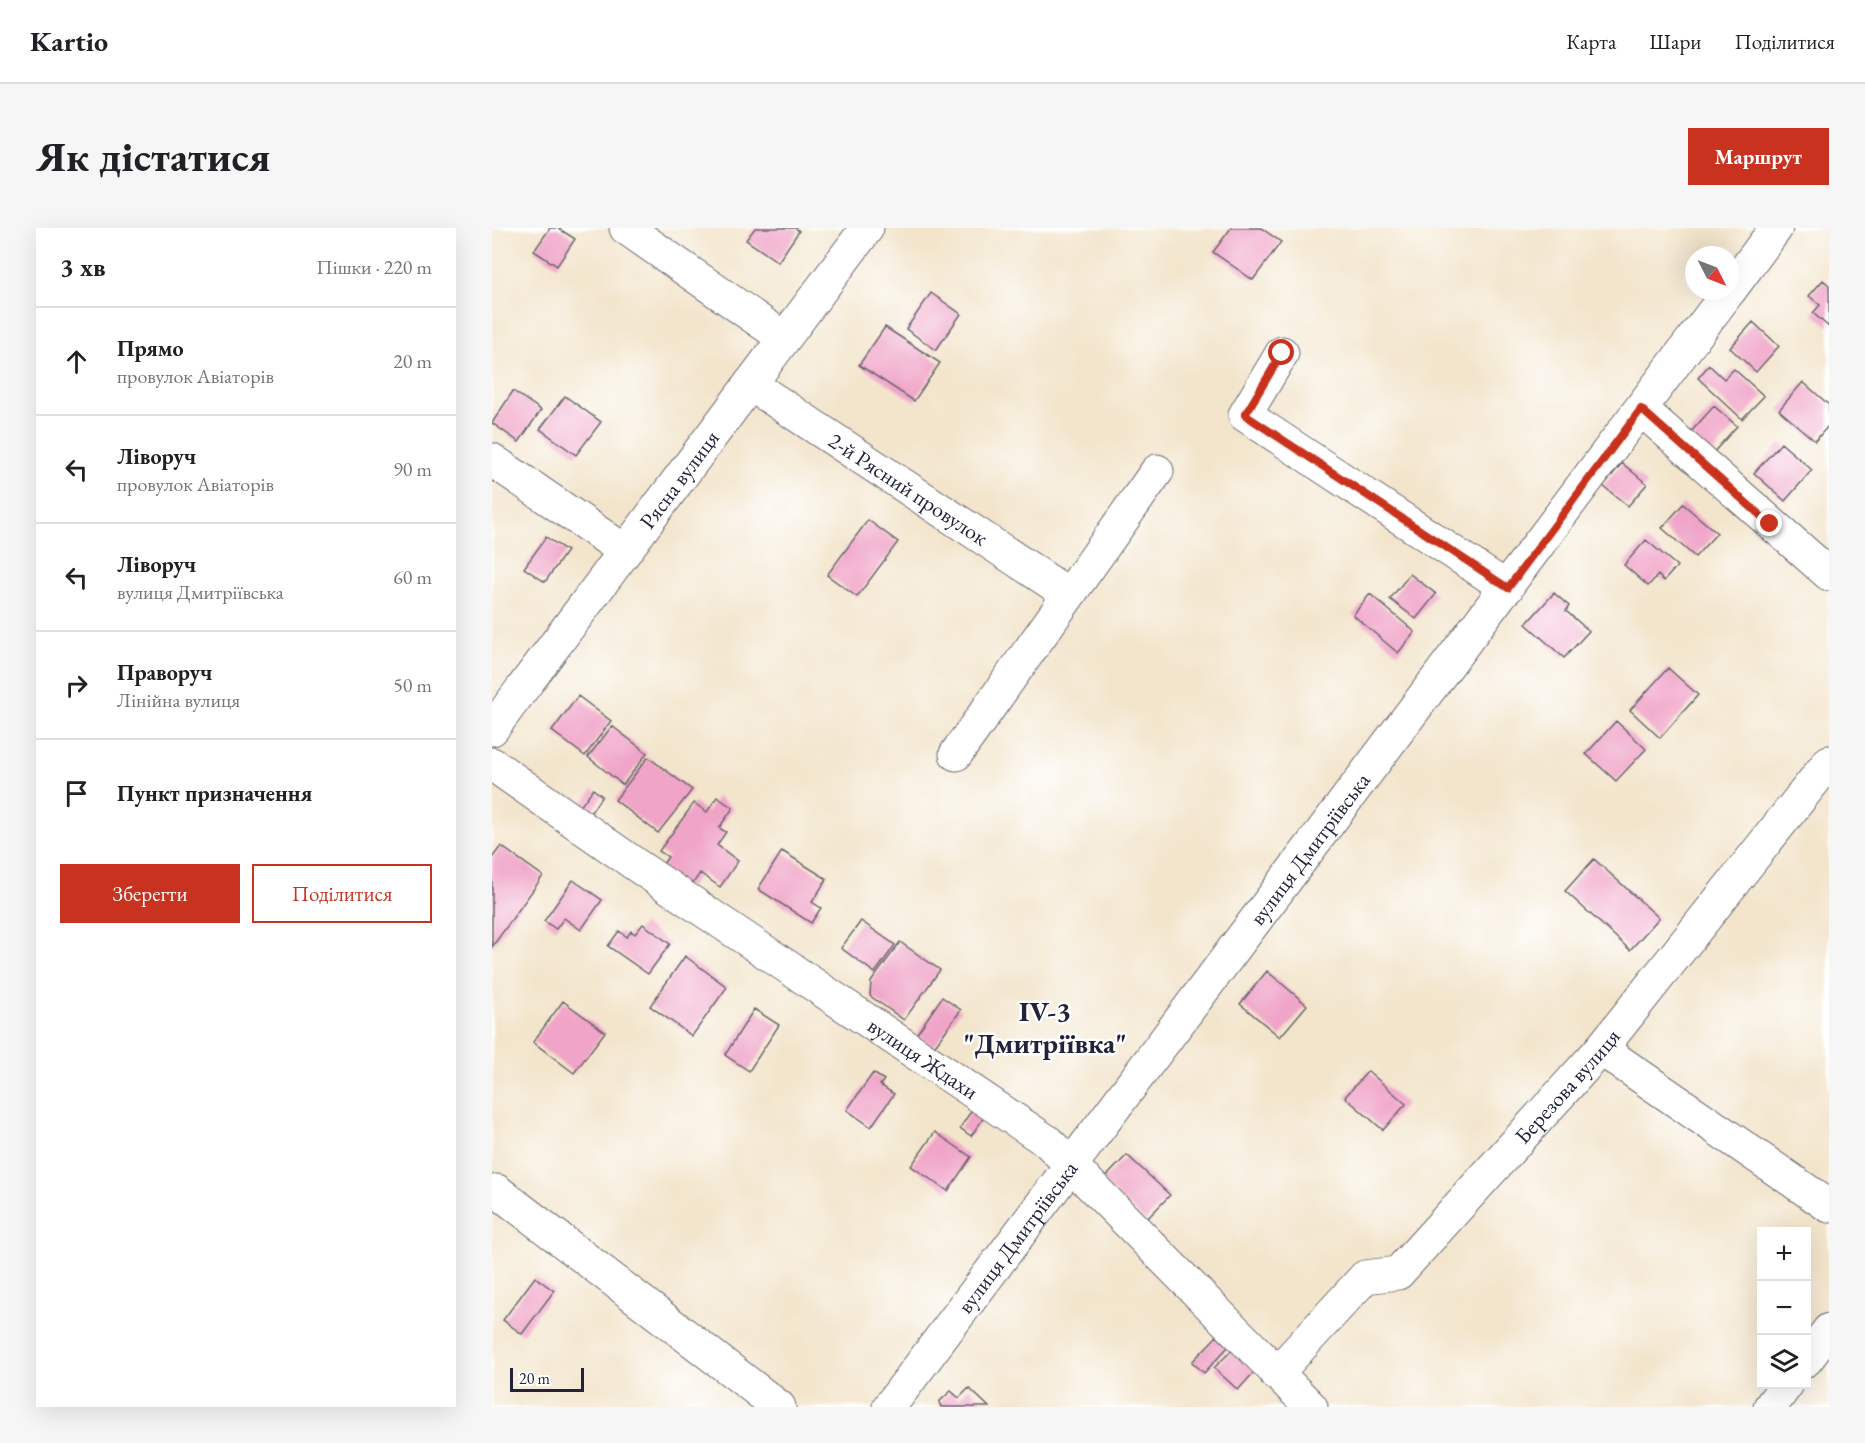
<!DOCTYPE html>
<html lang="uk">
<meta charset="utf-8">
<style>
:root{--surface:#fff;--page:#f6f6f6;--text:#202124;--muted:#757577;--line:#e0e0e0;--accent:#c8321e}
body{margin:0;font-family:"EB Garamond",serif;background:var(--page);color:var(--text)}
.controls{position:absolute;right:18px;bottom:18px;display:grid;overflow:hidden;border-radius:0px;box-shadow:0 6px 24px #0002}
.controls button{width:54px;height:54px;display:grid;place-items:center;padding:0;border:0;border-bottom:2px solid var(--line);background:var(--surface);color:var(--text);font:30px sans-serif}
.compass{position:absolute;left:1193px;top:18px;width:54px;height:54px;border-radius:50%;background:var(--surface);box-shadow:0 6px 24px #0002;rotate:132deg}
.scale{position:absolute;left:18px;bottom:15px;width:74px;box-sizing:border-box;padding-left:6px;border:3px solid #22223b;border-top:0;font-size:16px;line-height:21px;white-space:nowrap;color:#22223b;-webkit-text-stroke:4px #fff;paint-order:stroke}
.stop{position:absolute;width:18px;height:18px;margin:-14px;border:4px solid #c8321e;border-radius:50%;background:#fff}
.stop.end{background:#c8321e;border-color:#fff;box-shadow:0 2px 6px #0008}
.list{margin:0;padding:0;list-style:none}
h2{display:flex;justify-content:space-between;align-items:center;height:78px;margin:0;padding:0 24px;font-size:26px}
h2 small{font-size:20px;font-weight:400;color:var(--muted)}
.list li{display:grid;grid-template-columns:39px 1fr auto;gap:18px;align-items:center;box-sizing:border-box;height:108px;padding:0 24px;border-top:2px solid var(--line)}
.list b{display:block;font-size:22px;white-space:nowrap}
.list p{margin:0;font-size:20px;white-space:nowrap;color:var(--muted)}
.list em{font-size:20px;font-style:normal;color:var(--muted)}
.actions{display:flex;gap:12px;padding:18px 24px}
.actions a{flex:1;padding:14px 0;border:2px solid var(--accent);border-radius:0px;text-align:center;font-size:21px;color:var(--accent)}
.actions .main{background:var(--accent);color:#fff}
.icon{flex:none;width:33px;height:33px;fill:none;stroke:currentColor;stroke-width:2;stroke-linecap:round;stroke-linejoin:round}
.map{position:relative;flex:none;width:1337px;height:1179px;overflow:hidden;border-radius:0px}
header{display:flex;align-items:center;gap:36px;box-sizing:border-box;height:84px;padding:0 30px;background:var(--surface);border-bottom:2px solid var(--line)}
header strong{font-size:28px}
nav{display:flex;gap:33px;margin-inline-start:auto;font-size:21px}
.intro{display:flex;align-items:center;justify-content:space-between;box-sizing:border-box;height:144px;padding:0 36px}
h1{margin:0;font-size:42px}
.button{padding:15px 27px;border-radius:0px;background:var(--accent);color:#fff;font-size:21px;font-weight:700}
main{display:flex;gap:36px;padding:0 36px}
aside{flex:1;background:var(--surface);border-radius:0px;box-shadow:0 6px 24px #0002}
.map>svg:first-child{display:block}
.building{fill:#f0a4c8}
.lines{fill:none;stroke-linecap:round;stroke-linejoin:round}
.minor-casing{stroke:#6b666e;stroke-width:35}
.major-casing{stroke:#6b666e;stroke-width:35}
.minor{stroke:#fff;stroke-width:33}
.major{stroke:#fff;stroke-width:33}
.route{stroke:#c8321e;stroke-width:8}
.labels{text-anchor:middle;dominant-baseline:central;stroke-width:5;stroke-linejoin:round;paint-order:stroke}
.street-label{font-size:22px;fill:#22223b;stroke:#fff}
.district-label{font-size:28px;font-weight:bold;fill:#22223b;stroke:#fff}
</style>
<header>
<strong>Kartio</strong>
<nav><a>Карта</a><a>Шари</a><a>Поділитися</a></nav>
</header>
<div class="intro"><h1>Як дістатися</h1><a class="button">Маршрут</a></div>
<main>
<aside>
<h2>3 хв<small>Пішки · 220 m</small></h2>
<ul class="list">
<li><svg class="icon" aria-label="ahead" viewBox="0 0 24 24"><path d="M12 20V5M6 11l6-6 6 6"/></svg><div><b>Прямо</b><p>провулок Авіаторів</p></div><em>20 m</em></li>
<li><svg class="icon" aria-label="left" viewBox="0 0 24 24"><path d="M17 20v-9H6M10 6l-5 5 5 5"/></svg><div><b>Ліворуч</b><p>провулок Авіаторів</p></div><em>90 m</em></li>
<li><svg class="icon" aria-label="left" viewBox="0 0 24 24"><path d="M17 20v-9H6M10 6l-5 5 5 5"/></svg><div><b>Ліворуч</b><p>вулиця Дмитріївська</p></div><em>60 m</em></li>
<li><svg class="icon" aria-label="right" viewBox="0 0 24 24"><path d="M7 20v-9h11M14 6l5 5-5 5"/></svg><div><b>Праворуч</b><p>Лінійна вулиця</p></div><em>50 m</em></li>
<li><svg class="icon" aria-label="arrive" viewBox="0 0 24 24"><path d="M6 21V4h12l-3 4 3 4H6"/></svg><div><b>Пункт призначення</b></div></li>
</ul>
<div class="actions"><a class="main">Зберегти</a><a>Поділитися</a></div>
</aside>
<div class="map">
<svg width="1337" height="1179" viewBox="0 0 1337 1179">
<rect width="100%" height="100%" fill="#fff"/>
<filter id="ink" filterUnits="userSpaceOnUse"><feTurbulence type="fractalNoise" baseFrequency=".0167" numOctaves="2"/><feDisplacementMap in="SourceGraphic" scale="12" xChannelSelector="R" yChannelSelector="G"/><feConvolveMatrix kernelMatrix="1 2 1 2 8 2 1 2 1" color-interpolation-filters="sRGB"/></filter>
<filter id="wash" filterUnits="userSpaceOnUse"><feTurbulence type="fractalNoise" baseFrequency=".008" numOctaves="4" result="noise"/><feDisplacementMap in="SourceGraphic" scale="24" xChannelSelector="R" yChannelSelector="G"/><feGaussianBlur stdDeviation="1.35" result="paint"/><feColorMatrix in="noise" values="0 0 0 0 0 0 0 0 0 0 0 0 0 0 0 0 0 1.4 0 .05"/><feComposite in="paint" operator="in"/></filter>
<g filter="url(#wash)">
<rect width="100%" height="100%" fill="#f3e5cc"/>
<g id="blocks">
<path class="building" d="M58,0H66L83,11L65,38L42,23Z
M263,0H303L307,3L286,34L254,12Z
M739,0H769L789,14L761,52L721,24Z
M1331,52L1337,57V99L1321,85L1328,77L1317,68Z
M439,65L469,86L444,122L414,101Z
M1261,94L1287,118L1264,144L1238,120Z
M393,99L448,135L422,173L367,137Z
M1217,137L1232,151L1242,141L1272,168L1250,191L1206,150Z
M1311,154L1337,177V197L1323,213L1287,182Z
M21,163L49,182L27,214L0,195Z
M73,168L109,194L84,227L48,201Z
M1222,178L1245,198L1220,226L1197,206Z
M1289,215L1320,242L1293,273L1262,245Z
M1130,235L1155,256L1136,278L1111,258Z
M1191,276L1225,305L1203,329L1170,300Z
M376,292L406,314L365,369L335,347Z
M54,309L75,323L53,354L32,340Z
M1154,312L1185,338L1172,353L1166,347L1156,358L1132,337Z
M918,346L944,366L924,391L898,371Z
M1062,365L1077,378L1074,383L1097,403L1072,430L1034,396Z
M878,366L923,404L906,425L861,387Z
M1176,440L1206,467L1168,510L1138,482Z
M86,468L119,493L93,528L60,503Z
M1124,493L1154,521L1124,553L1094,526Z
M120,498L155,525L131,557L96,529Z
M156,529L200,562L166,605L123,572Z
M101,561L110,568L95,590L85,583Z
M225,569L241,580L227,600L234,604L225,617L246,633L228,659L208,645L198,660L168,640L176,629L167,623L202,575L215,584Z
M9,618L51,648L0,719V630Z
M290,623L335,651L320,674L329,680L319,695L266,661Z
M1102,631L1167,690L1138,722L1073,663Z
M81,652L110,672L89,702L72,690L64,701L52,693Z
M369,693L403,717L383,745L349,720Z
M151,696L178,716L156,746L116,718L127,703L135,709L139,703L143,706Z
M408,714L448,742L412,792L378,768L379,754Z
M193,728L235,759L200,808L158,778Z
M775,743L815,777L788,809L748,776Z
M450,769L469,782L442,819L424,807Z
M71,773L113,804L82,845L41,814Z
M262,781L287,797L257,843L233,827Z
M876,843L914,876L891,902L853,869Z
M381,845L392,852L388,857L402,866L379,899L355,882Z
M481,880L493,888L479,908L468,900Z
M443,904L479,929L456,963L419,938Z
M635,927L678,967L653,993L610,953Z
M43,1049L62,1063L30,1106L11,1092Z
M725,1108L736,1119L712,1145L700,1134Z
M740,1122L763,1143L746,1162L722,1140Z
M477,1160L497,1179H449L447,1174L459,1163L467,1170Z"/>
</g>
</g>
<g filter="url(#ink)">
<use href="#blocks" fill-opacity="0" stroke="#6b666e" stroke-width="1.5"/>
<g class="lines">
<g class="minor-casing">
<g id="minor">
<path d="M134,0L292,110"/>
<path d="M790,125L753,187L1015,360"/>
<path id="s1" d="M258,156L576,366"/>
<path d="M1149,181L1337,346"/>
<path d="M0,232L133,323"/>
<path id="s2" d="M0,501L375,0"/>
<path d="M464,526L665,243"/>
<path id="s3" d="M0,536L147,639L556,914L819,1179"/>
<path d="M1109,821L1337,978"/>
<path d="M5,963L287,1179"/>
<path d="M1314,1132L1337,1102"/>
<path id="s4" d="M784,1146L873,1049L906,1045L1109,821L1337,534"/>
<path d="M1278,1179L1295,1156"/>
</g>
</g>
<g class="major-casing">
<g id="major">
<path d="M1238,62L1284,0"/>
<path id="s5" d="M397,1179L1237,63"/>
</g>
</g>
<use href="#minor" class="minor"/>
<use href="#major" class="major"/>
</g>
</g>
<g class="lines" filter="url(#ink)">
<path class="route" d="M790,125L753,187L1016,360L1149,181L1278,296"/>
</g>
<g class="labels">
<g class="street-label">
<text stroke="none"><textPath href="#s2" startOffset="312">Рясна вулиця</textPath></text>
<text stroke="none"><textPath href="#s1" startOffset="190">2-й Рясний провулок</textPath></text>
<text stroke="none"><textPath href="#s5" startOffset="699">вулиця Дмитріївська</textPath></text>
<text stroke="none"><textPath href="#s3" startOffset="522">вулиця Ждахи</textPath></text>
<text stroke="none"><textPath href="#s4" startOffset="417">Березова вулиця</textPath></text>
<text stroke="none"><textPath href="#s5" startOffset="213">вулиця Дмитріївська</textPath></text>
</g>
<g class="district-label">
<text x="553" y="783">IV-3<tspan x="553" dy="32">"Дмитріївка"</tspan></text>
</g>
</g>
</svg>
<div class="controls">
<button>+</button>
<button>−</button>
<button><svg class="icon" aria-label="layers" viewBox="0 0 24 24"><path d="M12 4l9 5-9 5-9-5zM3 14l9 5 9-5"/></svg></button>
</div>
<svg class="compass" viewBox="-18 -18 36 36"><path d="M0-13l5 13h-10z" fill="#e53935"/><path d="M0 13l5-13h-10z" fill="#757577"/></svg>
<div class="scale">20 m</div>
<div class="stop" style="left:790px;top:125px"></div>
<div class="stop end" style="left:1278px;top:296px"></div>
</div>
</main>
